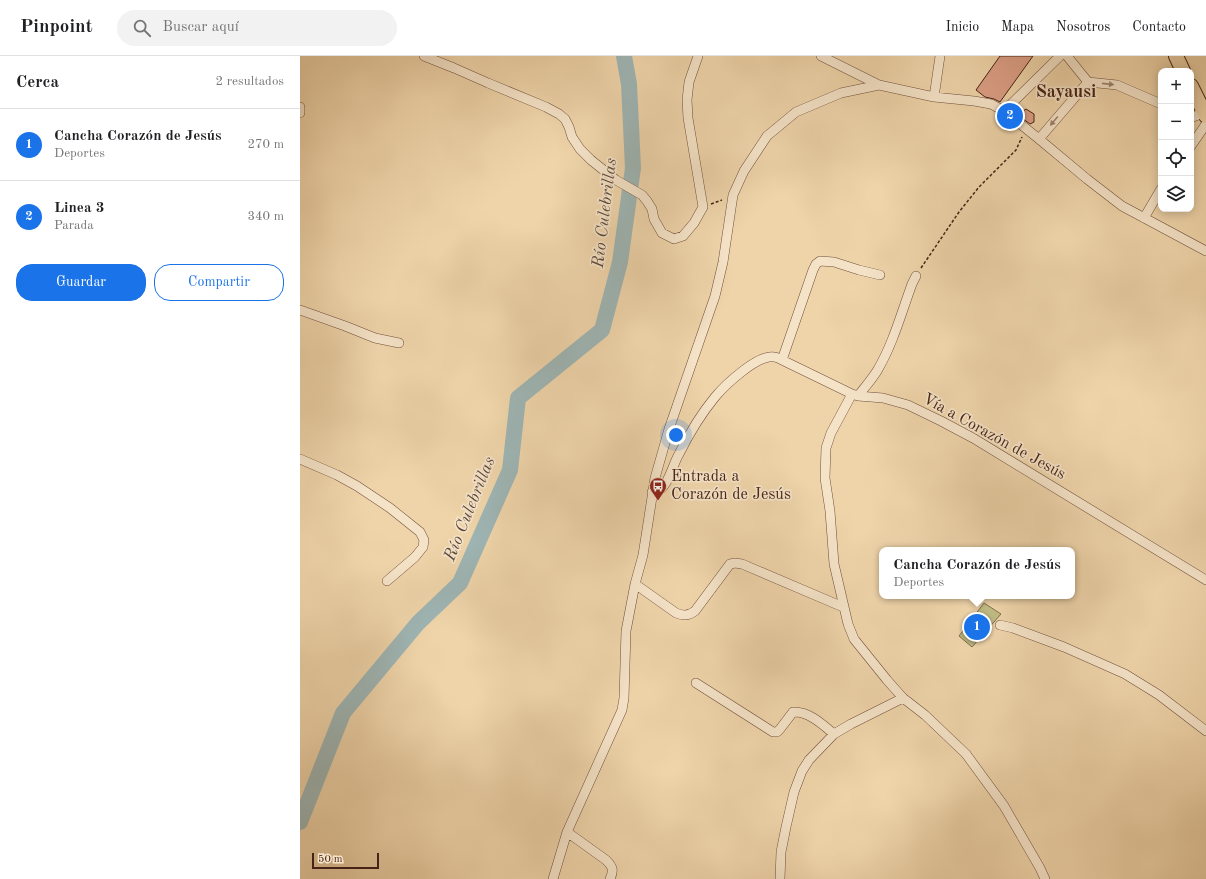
<!DOCTYPE html>
<html lang="es">
<meta charset="utf-8">
<style>
:root{--surface:#fff;--page:#f2f2f2;--text:#202124;--muted:#757577;--line:#e0e0e0;--accent:#1a73e8}
body{margin:0;font-family:"Old Standard TT",serif;background:var(--page);color:var(--text)}
.controls{position:absolute;right:12px;top:12px;display:grid;overflow:hidden;border-radius:8px;box-shadow:0 2px 10px #0003}
.controls button{width:36px;height:36px;display:grid;place-items:center;padding:0;border:0;border-bottom:1px solid var(--line);background:var(--surface);color:var(--text);font:20px sans-serif}
.scale{position:absolute;left:12px;bottom:10px;width:67px;box-sizing:border-box;padding-left:4px;border:2px solid #462316;border-top:0;font-size:11px;line-height:14px;white-space:nowrap;color:#462316;-webkit-text-stroke:3px #f5e3c8;paint-order:stroke}
.you{position:absolute;left:376px;top:379px;width:14px;height:14px;margin:-10px;border:3px solid #fff;border-radius:50%;background:#1a73e8;box-shadow:0 0 0 6px #1a73e833}
.badge{display:grid;place-items:center;width:26px;height:26px;border-radius:50%;background:var(--accent);color:#fff;font-size:13px;font-weight:700}
.pin{position:absolute;translate:-50% -50%;border:2px solid #fff;box-shadow:0 1px 4px #0006}
.popup{position:absolute;left:579px;top:491px;width:196px;height:52px;box-sizing:border-box;display:grid;place-content:center;border-radius:8px;background:var(--surface);filter:drop-shadow(0 1px 3px #0005);font-size:13px;white-space:nowrap;color:var(--muted)}
.popup b{font-size:15px;color:var(--text)}
.popup::after{content:'';position:absolute;left:50%;top:100%;margin-left:-8px;border:8px solid transparent;border-top-color:var(--surface)}
.list{margin:0;padding:0;list-style:none}
h2{display:flex;justify-content:space-between;align-items:center;height:52px;margin:0;padding:0 16px;font-size:17px}
h2 small{font-size:13px;font-weight:400;color:var(--muted)}
.list li{display:grid;grid-template-columns:26px 1fr auto;gap:12px;align-items:center;box-sizing:border-box;height:72px;padding:0 16px;border-top:1px solid var(--line)}
.list b{display:block;font-size:15px;white-space:nowrap}
.list p{margin:0;font-size:13px;white-space:nowrap;color:var(--muted)}
.list em{font-size:13px;font-style:normal;color:var(--muted)}
.actions{display:flex;gap:8px;padding:12px 16px}
.actions a{flex:1;padding:9px 0;border:1px solid var(--accent);border-radius:16px;text-align:center;font-size:14px;color:var(--accent)}
.actions .main{background:var(--accent);color:#fff}
.icon{flex:none;width:22px;height:22px;fill:none;stroke:currentColor;stroke-width:2;stroke-linecap:round;stroke-linejoin:round}
.map{position:relative;flex:none;width:906px;height:823px;overflow:hidden}
header{display:flex;align-items:center;gap:24px;box-sizing:border-box;height:56px;padding:0 20px;background:var(--surface);border-bottom:1px solid var(--line)}
header strong{font-size:19px}
nav{display:flex;gap:22px;margin-inline-start:auto;font-size:14px}
.search{width:280px;height:36px;background:var(--page);display:flex;align-items:center;gap:10px;box-sizing:border-box;padding:0 14px;border-radius:22px;color:var(--muted);font-size:15px}
main{display:flex}
aside{flex:1;background:var(--surface)}
.map>svg:first-child{display:block}
.green{fill:#c0bb84;stroke:#836f4d}
.lines{fill:none;stroke-linecap:round;stroke-linejoin:round}
.river{stroke:#9eb5b4;stroke-width:16}
.building{fill:#dc9f86;stroke:#462316}
.minor-casing{stroke:#704f3b;stroke-width:10}
.primary-casing{stroke:#462316;stroke-width:16}
.path{stroke:#462316;stroke-width:1.5;stroke-dasharray:3 2;stroke-linecap:butt}
.minor{stroke:#f5e3c8;stroke-width:9}
.primary{stroke:#efd4aa;stroke-width:14}
.oneway{fill:#9e836f}
.labels{text-anchor:middle;dominant-baseline:central;stroke-width:3.5;stroke-linejoin:round;paint-order:stroke}
.street-label{font-size:16px;fill:#462316;stroke:#f5e3c8}
.poi-label{font-size:16px;fill:#462316;stroke:#f5e3c8;text-anchor:start}
.water-label{font-size:17px;font-style:italic;fill:#5c483e;stroke:#f5e3c8}
.quarter-label{font-size:18px;font-weight:bold;fill:#462316;stroke:#f5e3c8}
</style>
<header>
<strong>Pinpoint</strong>
<div class="search"><svg class="icon" aria-label="search" viewBox="0 0 24 24"><circle cx="10" cy="10" r="6"/><path d="M15 15l6 6"/></svg>Buscar aquí</div>
<nav><a>Inicio</a><a>Mapa</a><a>Nosotros</a><a>Contacto</a></nav>
</header>
<main>
<aside>
<h2>Cerca<small>2 resultados</small></h2>
<ul class="list">
<li><span class="badge">1</span><div><b>Cancha Corazón de Jesús</b><p>Deportes</p></div><em>270 m</em></li>
<li><span class="badge">2</span><div><b>Linea 3</b><p>Parada</p></div><em>340 m</em></li>
</ul>
<div class="actions"><a class="main">Guardar</a><a>Compartir</a></div>
</aside>
<div class="map">
<svg width="906" height="823" viewBox="0 0 906 823">
<rect width="100%" height="100%" fill="#efd4aa"/>
<filter id="stains"><feTurbulence type="fractalNoise" baseFrequency=".005" numOctaves="4"/><feColorMatrix values="0 0 0 0 .2 0 0 0 0 .09 0 0 0 0 .02 0 0 0 .5 -.17"/></filter>
<radialGradient id="worn" r=".72"><stop offset=".6" stop-color="#630" stop-opacity="0"/><stop offset="1" stop-color="#630" stop-opacity=".3"/></radialGradient>
<path class="green" d="M684,547L701,558L672,591L659,580Z"/>
<g class="lines">
<path class="river" d="M0,766L43,657L118,567L160,527L210,414L218,342L302,274L320,206L333,112L329,28L324,0"/>
</g>
<path class="building" d="M700,0H733L700,46L694,43L685,41L676,34Z
M726,53L734,58V66L730,68L719,60L720,57Z"/>
<g class="lines">
<g class="minor-casing">
<path id="minor" d="M124,0L154,12L188,27L246,51L259,58L265,63L269,71L272,81L280,93L291,104L316,124L342,139L347,145L352,153L354,163L362,177L374,183L383,180L394,167L403,151L388,62L387,44L389,26L398,0
M521,0L579,29
M767,0L788,26L817,29L861,48
M634,41L640,0
M0,51V57
M704,55L760,0
M891,61L896,60L903,55
M739,83L788,26
M891,90L906,68
M844,162L861,133
M0,254L45,270L75,282L99,287
M482,304L513,214L516,208L520,205L534,206L559,214L580,219
M552,338L531,377L526,392L525,422L530,455L534,508L548,568L554,583L587,624L603,642L625,659L666,698L704,750L740,812L745,823
M558,340C565,331 572,323 577,315C593,288 601,258 612,228L616,220
M0,403L37,419L57,430L90,452L120,476L124,484L123,491L115,501L87,525
M352,436C355,435 358,434 361,433C370,425 373,408 379,398C389,378 401,358 415,341C425,329 458,298 474,301C477,301 480,303 482,304L552,338L558,340L583,342L608,349L641,365L673,382L906,524
M335,528L376,557C383,560 388,560 395,555L430,508L435,507L442,508L543,551
M700,569L713,572L764,591L825,618L859,639L906,675
M396,627L473,676H477L480,673L493,656C509,655 523,669 534,678
M267,776L306,804C313,811 314,814 310,823
M253,823L267,776L322,654L324,642L326,575L335,528L343,499L355,422L369,373L415,240L423,206L433,139L444,115L467,80L496,56L541,37L579,29L634,41L674,45L691,48L704,55L739,83L787,123L822,150L906,195
M480,823L481,796L486,771L494,736L502,715L509,704L534,678L551,668L603,642"/>
</g>
<g class="primary-casing">
<path id="primary" d="M876,0L883,15
M891,30L906,60"/>
</g>
<path class="path" d="M411,148L422,144
M621,212L659,156L679,131L716,94L722,81"/>
<use href="#minor" class="minor"/>
<use href="#primary" class="primary"/>
</g>
<defs><path id="oneway-solid" d="M-6-.8H1V-3.2L6.5 0L1 3.2V.8H-6Z"/></defs>
<g class="oneway">
<use href="#oneway-solid" transform="translate(808 28) rotate(6)"/>
<use href="#oneway-solid" transform="translate(754 65) rotate(130)"/>
</g>
<defs>
<g id="bus-pin" transform="scale(0.9)"><path d="M0 17L-7.5 6A9.5 9.5 0 1 1 7.5 6Z" fill="#8f2418" stroke="#f5e3c8"/><path d="M-5-6H5V4H4V6H2V4H-2V6H-4V4H-5ZM-3.5-4V0h7V-4ZM-3.5 1.2v1.5H-2V1.2ZM2 1.2v1.5H3.5V1.2Z" fill="#fff"/></g>
</defs>
<g fill-rule="evenodd">
<use href="#bus-pin" x="358" y="430"/>
</g>
<g class="labels">
<g class="street-label">
<text transform="translate(694 381) rotate(29)">Vía a Corazón de Jesús</text>
</g>
<g class="poi-label">
<text x="371" y="421">Entrada a<tspan x="371" dy="18">Corazón de Jesús</tspan></text>
</g>
<g class="water-label">
<text transform="translate(305 157) rotate(-83)">Río Culebrillas</text>
<text transform="translate(170 453) rotate(-68)">Río Culebrillas</text>
</g>
<g class="quarter-label">
<text x="766" y="36">Sayausi</text>
</g>
</g>
<rect width="100%" height="100%" filter="url(#stains)"/>
<rect width="100%" height="100%" fill="url(#worn)"/>
</svg>
<div class="controls">
<button>+</button>
<button>−</button>
<button><svg class="icon" aria-label="locate" viewBox="0 0 24 24"><circle cx="12" cy="12" r="6"/><path d="M12 2v4M12 18v4M2 12h4M18 12h4"/></svg></button>
<button><svg class="icon" aria-label="layers" viewBox="0 0 24 24"><path d="M12 4l9 5-9 5-9-5zM3 14l9 5 9-5"/></svg></button>
</div>
<div class="scale">50 m</div>
<div class="you"></div>
<div class="pin badge" style="left:677px;top:571px">1</div>
<div class="popup"><b>Cancha Corazón de Jesús</b>Deportes</div>
<div class="pin badge" style="left:710px;top:60px">2</div>
</div>
</main>
